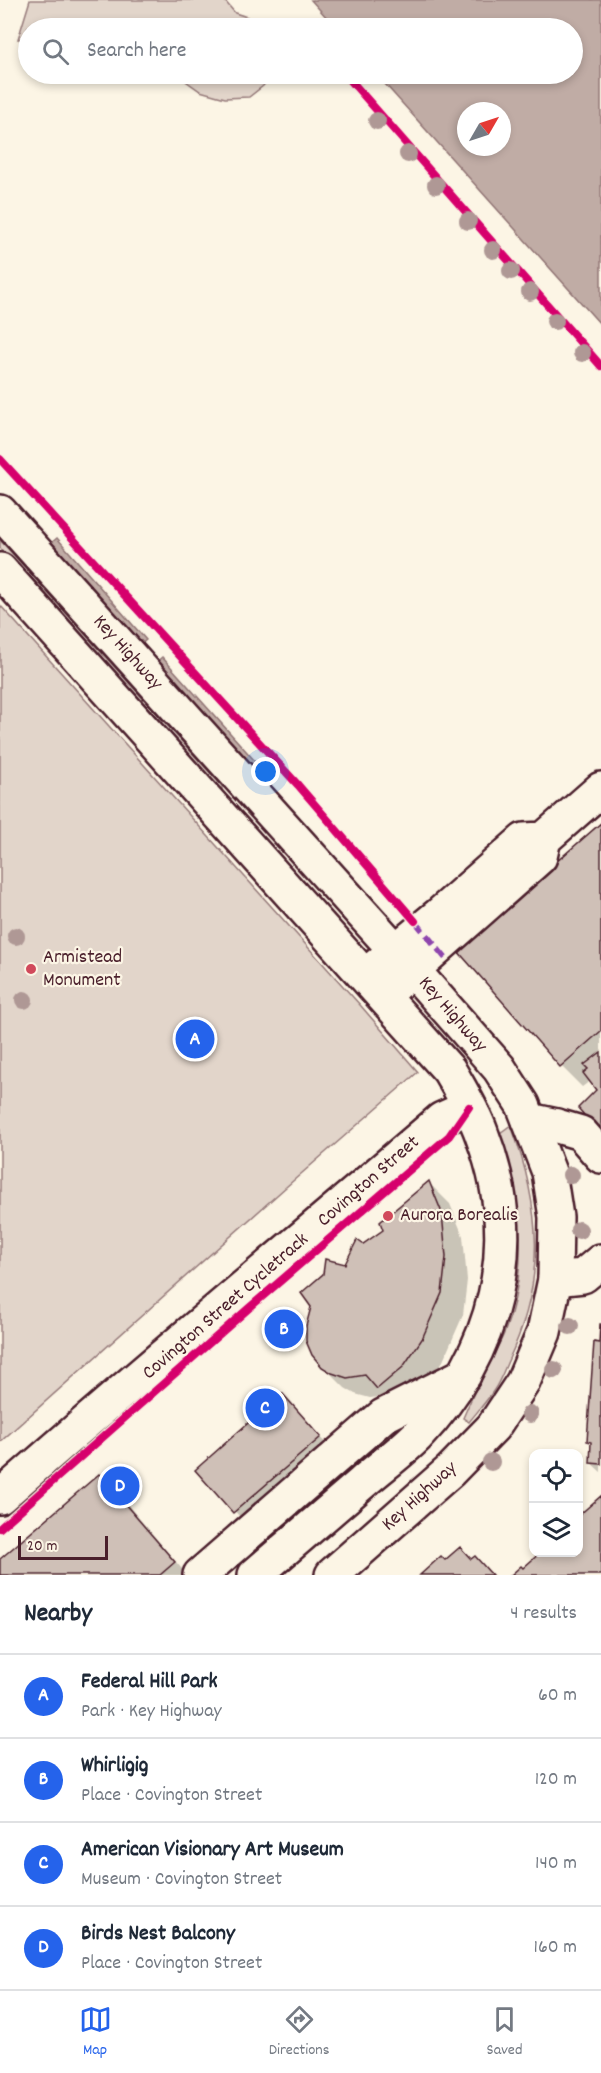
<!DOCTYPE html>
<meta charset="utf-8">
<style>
:root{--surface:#fff;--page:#f2f2f3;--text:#1f2937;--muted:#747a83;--line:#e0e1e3;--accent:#2563eb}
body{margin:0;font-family:Dekko,sans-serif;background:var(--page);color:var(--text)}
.controls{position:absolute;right:18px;bottom:18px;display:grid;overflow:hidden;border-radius:12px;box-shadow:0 3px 9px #0003}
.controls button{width:54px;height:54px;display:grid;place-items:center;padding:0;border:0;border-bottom:2px solid var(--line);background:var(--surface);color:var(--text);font:30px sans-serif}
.compass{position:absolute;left:457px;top:102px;width:54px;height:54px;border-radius:50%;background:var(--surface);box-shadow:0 3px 9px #0003;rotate:51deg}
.scale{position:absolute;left:18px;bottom:15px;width:90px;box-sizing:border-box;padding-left:6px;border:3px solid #4a1f2b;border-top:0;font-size:16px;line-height:21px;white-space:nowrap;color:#4a1f2b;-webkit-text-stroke:4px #fcf5e5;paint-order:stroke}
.you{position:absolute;left:266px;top:772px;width:21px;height:21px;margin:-15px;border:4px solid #fff;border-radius:50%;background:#1a73e8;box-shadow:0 0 0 9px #1a73e833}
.badge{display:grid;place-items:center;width:39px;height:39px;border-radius:50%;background:var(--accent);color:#fff;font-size:20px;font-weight:700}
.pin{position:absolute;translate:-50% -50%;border:3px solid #fff;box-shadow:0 2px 6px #0006}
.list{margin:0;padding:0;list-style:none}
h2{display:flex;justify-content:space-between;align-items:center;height:78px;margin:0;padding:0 24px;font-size:26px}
h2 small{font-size:20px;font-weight:400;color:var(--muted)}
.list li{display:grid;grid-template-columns:39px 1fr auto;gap:18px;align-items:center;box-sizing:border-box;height:84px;padding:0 24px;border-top:2px solid var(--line)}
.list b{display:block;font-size:22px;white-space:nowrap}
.list p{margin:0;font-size:20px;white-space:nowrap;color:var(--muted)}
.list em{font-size:20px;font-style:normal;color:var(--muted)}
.icon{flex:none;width:33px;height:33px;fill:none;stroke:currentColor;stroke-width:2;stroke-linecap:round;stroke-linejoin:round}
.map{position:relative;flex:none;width:601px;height:1575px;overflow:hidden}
.search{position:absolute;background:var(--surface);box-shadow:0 3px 9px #0003;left:18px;right:18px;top:18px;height:66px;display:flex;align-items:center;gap:15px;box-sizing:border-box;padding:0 21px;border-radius:33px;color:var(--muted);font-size:22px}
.sheet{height:414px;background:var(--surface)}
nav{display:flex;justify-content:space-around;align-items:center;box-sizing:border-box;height:84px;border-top:2px solid var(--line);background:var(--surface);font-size:16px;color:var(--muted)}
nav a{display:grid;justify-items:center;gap:3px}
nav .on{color:var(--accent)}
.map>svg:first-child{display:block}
.green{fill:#e2d5ca;stroke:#967a7a;stroke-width:1.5}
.water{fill:#c0aca5;stroke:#917474;stroke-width:1.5;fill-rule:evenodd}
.shadow{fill:#0003}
.building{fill:#cfc0b7;stroke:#4a1f2b;stroke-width:1.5}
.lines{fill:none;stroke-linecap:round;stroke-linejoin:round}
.minor-casing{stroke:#4a1f2b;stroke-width:38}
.major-casing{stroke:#4a1f2b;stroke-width:38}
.minor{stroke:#fcf5e5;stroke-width:33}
.major{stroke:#fcf5e5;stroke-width:33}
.quiet{stroke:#8e44ad;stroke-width:6;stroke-dasharray:12 6;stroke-linecap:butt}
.cycleway-casing{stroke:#fcf5e5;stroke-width:11}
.cycleway{stroke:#d6006c;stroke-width:8}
.tree{fill:#af9895}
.poi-dot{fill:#d1495b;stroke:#fcf5e5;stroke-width:2}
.labels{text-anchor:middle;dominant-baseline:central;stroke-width:4.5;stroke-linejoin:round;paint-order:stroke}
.street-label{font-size:20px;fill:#4a1f2b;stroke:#fcf5e5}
.poi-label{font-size:20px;fill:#4a1f2b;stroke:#fcf5e5;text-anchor:start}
</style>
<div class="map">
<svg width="601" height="1575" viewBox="0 0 601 1575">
<rect width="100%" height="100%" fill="#fcf5e5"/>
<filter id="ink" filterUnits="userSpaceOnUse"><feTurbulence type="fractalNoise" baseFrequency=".0167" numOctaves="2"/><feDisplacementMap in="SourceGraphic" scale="12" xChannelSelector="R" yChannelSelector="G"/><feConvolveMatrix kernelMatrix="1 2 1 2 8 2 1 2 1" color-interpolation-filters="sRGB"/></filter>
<g filter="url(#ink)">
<path class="green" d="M30,0H224L235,13L247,17L256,28H28V39H18Z
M176,74H272L263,86L249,97L225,98L200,91Z
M0,540L222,786V790H218L0,548Z
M0,605L361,1006L418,1072L286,1187L0,1442Z
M511,1125C541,1207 547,1280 508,1361C504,1370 500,1381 494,1390C487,1401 477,1412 469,1422L463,1418C469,1404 475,1390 482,1376C489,1361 499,1347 505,1331C530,1267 521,1196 500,1133Z"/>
<path class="water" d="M311,0H601V325L376,74H572V28H336ZM466,111H502V147H466Z
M57,538L146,640L139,646L50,544Z
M162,657L263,770L257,775L155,663Z"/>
<path class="shadow" d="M601,825V1132L598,1090L590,1081L582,1087L561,1066L459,950Z
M429,1183L450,1204L463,1236L467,1280L463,1315L443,1361L424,1388L399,1410L386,1396L370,1398L355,1394L345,1388L323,1366L345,1266L363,1246L385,1230Z
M601,1337V1472L591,1463L592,1445L589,1441Z
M282,1395L337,1456L252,1530L197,1470Z
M99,1476L121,1497L187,1575H0V1561Z"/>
<path class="building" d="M601,823V1031L560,1067L456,949Z
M601,1052V1134L578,1108L596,1090L583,1073L588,1069L584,1065Z
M429,1181L442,1213L446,1257L442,1293L422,1339L403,1367L377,1389L365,1375L347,1378L332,1373L322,1367L312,1355L306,1341V1326L311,1307L301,1293L323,1274L325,1259L345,1264L357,1240L363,1244L383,1230L380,1222Z
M600,1324H601V1464L590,1463L591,1442L587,1441L594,1342L599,1343Z
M282,1393L321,1437L233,1513L195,1470Z
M99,1474L175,1562L160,1575H0V1559Z
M601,1496V1575H511L521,1566L523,1568L541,1552H578V1516Z
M460,1547L471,1559L475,1556L492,1575H420L441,1556L445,1560Z"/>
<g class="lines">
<g class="minor-casing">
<path id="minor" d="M366,975L440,914L524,840L544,839
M383,996L540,857L544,839L601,789
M529,1120L557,1126L581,1133L601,1156
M555,1279L583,1276L601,1261
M0,1497C145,1369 295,1245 442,1119L469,1107
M200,1575L383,1416L464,1375"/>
</g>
<g class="major-casing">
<path id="major" d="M0,512L396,951L499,1068L523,1105L549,1172L556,1217L555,1279L544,1332L523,1382L493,1427L450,1471L332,1575
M0,570L449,1070C461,1091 474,1112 482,1135C524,1244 497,1352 417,1436C400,1453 380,1467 362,1483C326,1514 291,1544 255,1575"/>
</g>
<use href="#minor" class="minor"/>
<use href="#major" class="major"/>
<path class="quiet" d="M415,921L447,960"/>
<g class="cycleway-casing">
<path id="cycleway" d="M345,74L601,366
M0,459L298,785L415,921
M0,1528L249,1308L449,1136L469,1107"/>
</g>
<use href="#cycleway" class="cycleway"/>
</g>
<g class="tree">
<circle cx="377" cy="121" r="9"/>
<circle cx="408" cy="154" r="9"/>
<circle cx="436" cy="185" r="9"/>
<circle cx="468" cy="221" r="9"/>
<circle cx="493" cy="250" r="9"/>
<circle cx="511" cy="271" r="9"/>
<circle cx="530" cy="292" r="9"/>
<circle cx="555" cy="321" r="9"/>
<circle cx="582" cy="353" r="9"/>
<circle cx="16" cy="936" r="9"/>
<circle cx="24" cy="1000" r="9"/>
<circle cx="571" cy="1175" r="9"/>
<circle cx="579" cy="1230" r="9"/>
<circle cx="570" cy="1326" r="9"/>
<circle cx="554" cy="1370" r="9"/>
<circle cx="530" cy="1414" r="9"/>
<circle cx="491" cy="1462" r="9"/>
</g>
</g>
<g class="poi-dot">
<circle cx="31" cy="969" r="6"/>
<circle cx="388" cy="1216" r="6"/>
</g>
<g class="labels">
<g class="street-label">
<text transform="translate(127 653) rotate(48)">Key Highway</text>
<text transform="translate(452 1015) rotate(49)">Key Highway</text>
<text transform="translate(369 1182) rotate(-41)">Covington Street</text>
<text transform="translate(226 1307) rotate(-41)">Covington Street Cycletrack</text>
<text transform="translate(420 1497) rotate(-42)">Key Highway</text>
</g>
<g class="poi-label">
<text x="43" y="958">Armistead<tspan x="43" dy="23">Monument</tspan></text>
<text x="400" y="1216">Aurora Borealis</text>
</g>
</g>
</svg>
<div class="controls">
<button><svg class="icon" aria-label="locate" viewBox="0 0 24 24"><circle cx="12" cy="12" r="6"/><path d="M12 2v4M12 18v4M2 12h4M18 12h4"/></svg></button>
<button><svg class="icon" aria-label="layers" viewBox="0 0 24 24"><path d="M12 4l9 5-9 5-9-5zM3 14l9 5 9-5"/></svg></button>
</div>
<svg class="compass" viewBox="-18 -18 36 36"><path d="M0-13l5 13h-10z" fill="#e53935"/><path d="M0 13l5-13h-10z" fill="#747a83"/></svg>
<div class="scale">20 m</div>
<div class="you"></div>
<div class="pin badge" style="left:195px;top:1039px">A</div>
<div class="pin badge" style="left:284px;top:1329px">B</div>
<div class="pin badge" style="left:265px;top:1408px">C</div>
<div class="pin badge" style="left:120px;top:1486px">D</div>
<div class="search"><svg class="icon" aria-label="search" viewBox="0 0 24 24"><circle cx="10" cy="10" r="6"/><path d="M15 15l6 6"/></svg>Search here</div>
</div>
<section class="sheet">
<h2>Nearby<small>4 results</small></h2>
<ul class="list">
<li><span class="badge">A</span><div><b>Federal Hill Park</b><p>Park · Key Highway</p></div><em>60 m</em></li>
<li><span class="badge">B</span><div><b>Whirligig</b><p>Place · Covington Street</p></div><em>120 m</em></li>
<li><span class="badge">C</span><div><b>American Visionary Art Museum</b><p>Museum · Covington Street</p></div><em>140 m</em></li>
<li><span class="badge">D</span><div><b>Birds Nest Balcony</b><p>Place · Covington Street</p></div><em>160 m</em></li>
</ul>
</section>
<nav>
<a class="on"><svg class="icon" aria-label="map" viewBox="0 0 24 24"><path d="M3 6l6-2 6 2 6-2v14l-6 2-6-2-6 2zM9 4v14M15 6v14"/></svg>Map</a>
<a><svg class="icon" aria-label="directions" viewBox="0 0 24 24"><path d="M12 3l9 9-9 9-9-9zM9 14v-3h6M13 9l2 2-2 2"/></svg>Directions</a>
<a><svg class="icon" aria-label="saved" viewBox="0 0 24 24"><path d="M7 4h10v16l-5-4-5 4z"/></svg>Saved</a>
</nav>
